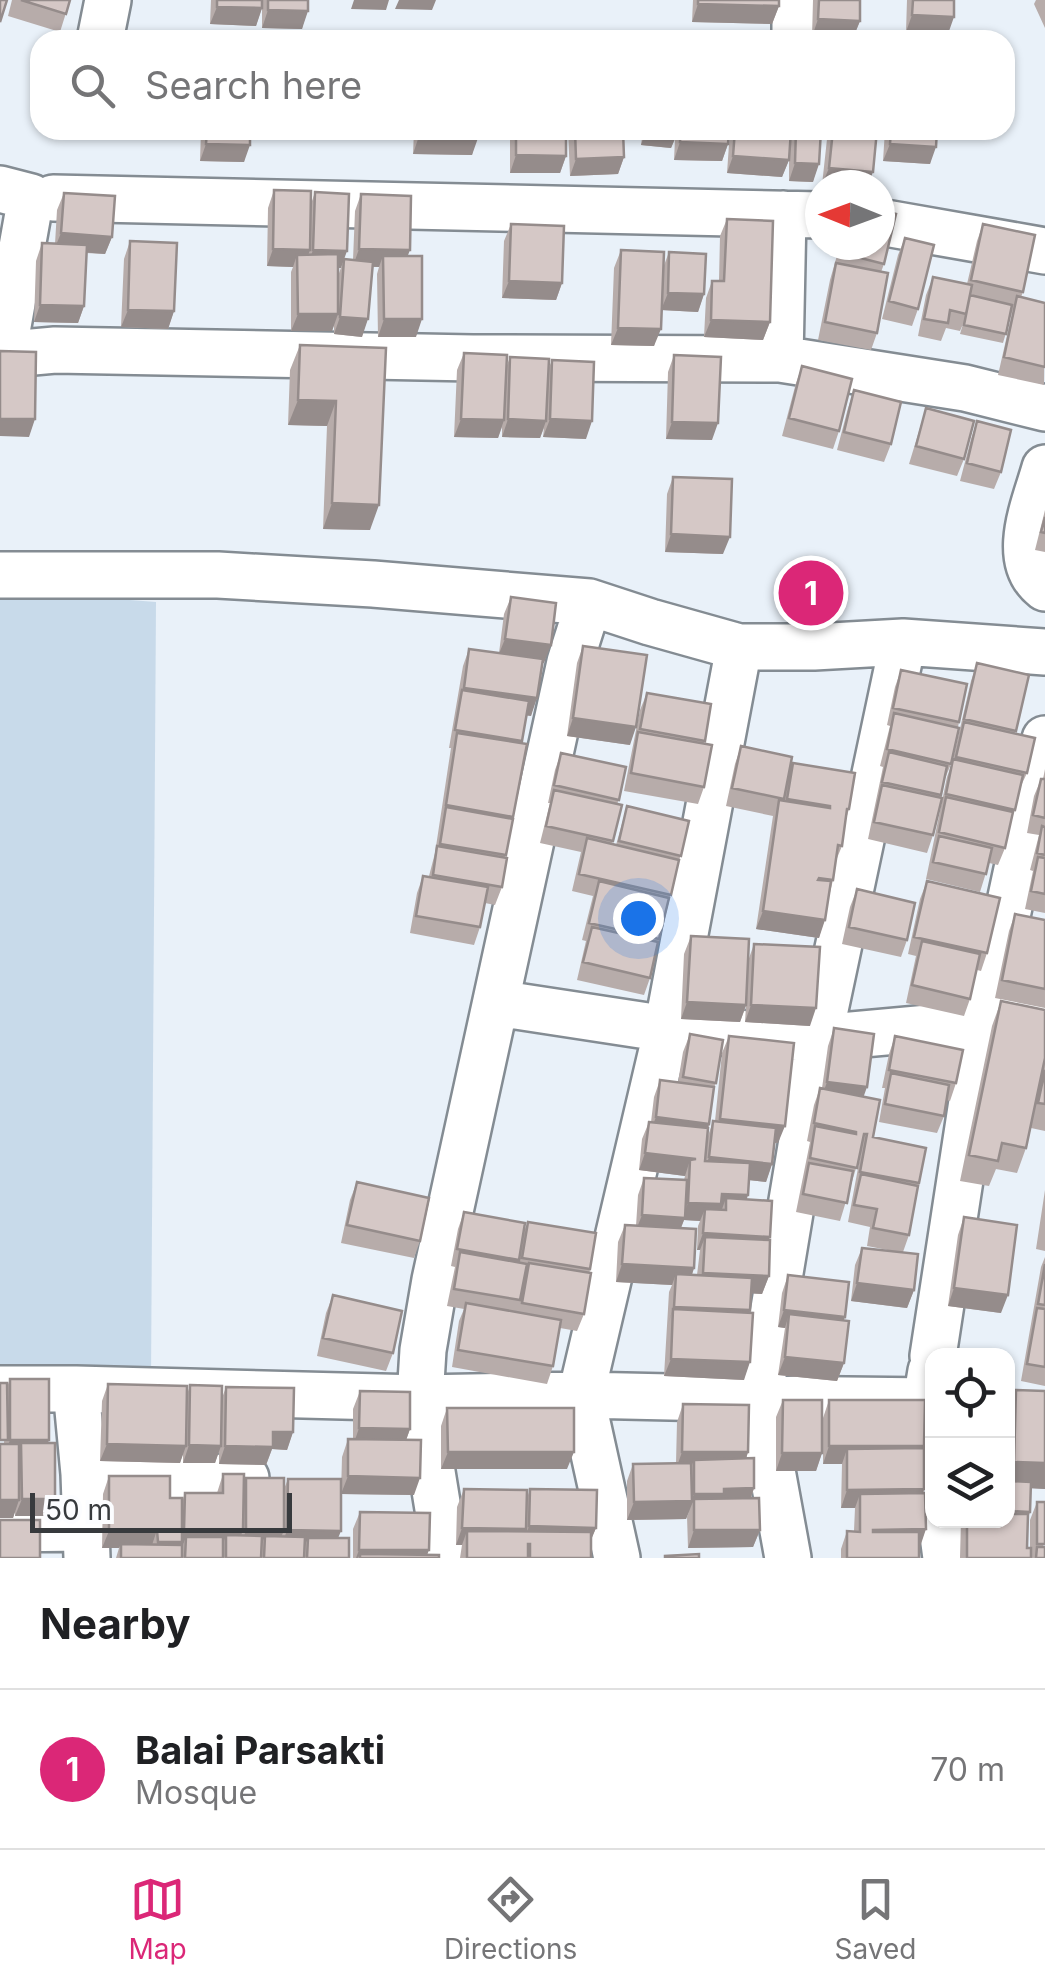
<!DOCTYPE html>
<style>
:root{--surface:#fff;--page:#f2f2f2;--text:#202124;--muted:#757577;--line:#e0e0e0;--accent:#db2777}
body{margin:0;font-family:Inter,sans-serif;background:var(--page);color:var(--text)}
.controls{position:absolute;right:30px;bottom:30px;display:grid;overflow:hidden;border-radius:20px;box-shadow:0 2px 8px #0004}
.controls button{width:90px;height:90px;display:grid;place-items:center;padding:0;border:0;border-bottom:2px solid var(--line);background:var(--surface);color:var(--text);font:50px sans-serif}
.compass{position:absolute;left:805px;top:170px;width:90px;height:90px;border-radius:50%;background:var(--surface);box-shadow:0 2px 8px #0004;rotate:271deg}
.scale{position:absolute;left:30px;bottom:25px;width:262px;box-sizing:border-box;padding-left:10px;border:5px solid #373a3d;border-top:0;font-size:28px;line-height:35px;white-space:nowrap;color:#373a3d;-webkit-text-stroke:8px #fcfdff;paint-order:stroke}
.you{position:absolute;left:638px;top:918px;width:35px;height:35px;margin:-25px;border:8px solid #fff;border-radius:50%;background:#1a73e8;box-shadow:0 0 0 15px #1a73e833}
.badge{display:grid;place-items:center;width:65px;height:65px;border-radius:50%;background:var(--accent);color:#fff;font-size:32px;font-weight:700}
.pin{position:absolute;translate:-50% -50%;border:5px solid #fff;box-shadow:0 2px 10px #0006}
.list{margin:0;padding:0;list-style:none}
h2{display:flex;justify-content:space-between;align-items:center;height:130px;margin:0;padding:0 40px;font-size:42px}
h2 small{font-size:32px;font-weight:400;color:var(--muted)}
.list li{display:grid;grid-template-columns:65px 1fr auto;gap:30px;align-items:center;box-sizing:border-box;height:160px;padding:0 40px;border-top:2px solid var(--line)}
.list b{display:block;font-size:38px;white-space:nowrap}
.list p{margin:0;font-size:32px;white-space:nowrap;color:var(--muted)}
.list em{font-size:32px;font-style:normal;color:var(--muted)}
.icon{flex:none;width:55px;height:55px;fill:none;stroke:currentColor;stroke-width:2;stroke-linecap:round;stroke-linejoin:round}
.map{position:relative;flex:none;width:1045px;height:1558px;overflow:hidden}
.search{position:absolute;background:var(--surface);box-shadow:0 2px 8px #0004;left:30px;right:30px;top:30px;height:110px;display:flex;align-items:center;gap:25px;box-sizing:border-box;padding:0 35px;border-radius:30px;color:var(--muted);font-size:38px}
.sheet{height:290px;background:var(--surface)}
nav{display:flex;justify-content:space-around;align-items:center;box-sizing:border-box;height:140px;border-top:2px solid var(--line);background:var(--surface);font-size:28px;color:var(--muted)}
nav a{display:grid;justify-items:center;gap:5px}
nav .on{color:var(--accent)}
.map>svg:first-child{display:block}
.green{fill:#c8daea}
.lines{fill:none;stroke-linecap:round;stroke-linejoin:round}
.minor-casing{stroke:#848c93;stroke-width:50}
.minor{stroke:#fff;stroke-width:45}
.wall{fill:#b7acaa;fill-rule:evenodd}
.shaded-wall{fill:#958c8b}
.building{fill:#d5c8c6;stroke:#958c8b;stroke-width:2.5}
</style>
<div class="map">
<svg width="1045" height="1558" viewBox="0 0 1045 1558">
<rect width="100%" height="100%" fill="#e9f1f9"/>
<path class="green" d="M0,590L156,602L151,1379L0,1375Z"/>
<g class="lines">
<g class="minor-casing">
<path id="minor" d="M100,40L108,0
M795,40V0
M0,189L31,197L6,337L7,349L11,354L55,350L473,358L780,359L965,388L1045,408
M53,198L820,215
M880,222L1045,251
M780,359L783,214
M1045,468C1035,504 1009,560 1045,588
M0,575H218L373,584L589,602L650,622L739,647H814L903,642L1045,652
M496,1003L667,1029L819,1038L984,1023L1045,1022
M933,1356L984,1023L1045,739
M931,1371L926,1401L932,1452
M0,1389H76L420,1398L581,1395L759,1399L932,1401
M76,1389L84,1474L87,1558
M84,1474L246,1478
M941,1520L946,1558
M0,1529L85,1528
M446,1558L420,1398L423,1350L435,1280L570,662L589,602
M617,1558L581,1395L667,1029L739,647
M788,1558L759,1399L819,1038L903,642"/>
</g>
<use href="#minor" class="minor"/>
</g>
<path class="wall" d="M12,0H70L60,32L8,16Z
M211,0H308L302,29L262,28V8L256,26L210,24Z
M693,0H779V6L772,24L692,22Z
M813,0H860V21L853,38L812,37Z
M907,0H954L948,34L906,32Z
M1036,0H1045V28L1034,4Z
M201,130H250L244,162L200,161Z
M414,130H478L472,155L413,154Z
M510,130H566V156L560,173H510Z
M568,130H623L624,157L618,174L570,176Z
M643,130H729L728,144L722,161L674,160L675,139L671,148L641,145Z
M730,130H821L813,182L789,181V150V160L782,177L727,173Z
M831,130H877L868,185H822L827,139Z
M885,130H937L930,164L883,161Z
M274,190L311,204L315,192L341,268H338V276L344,259L353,260L355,211L361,194L408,256L416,337H378L377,274L379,267H372L362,337L334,334V325L332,331H291V272L293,267L267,266L268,208Z
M64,193L112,237L105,254L86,253L84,306L78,323L34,322L36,261L42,243L55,244L57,210Z
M727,219L770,322L763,340L704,337L706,298L712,281H719L720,236Z
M511,224L562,283L556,300L502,298L504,241Z
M983,224L1023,292L1021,297L1045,303L1044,385L998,375L1013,309L1003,343L960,334L963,324L960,331L946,328L941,341L918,336L926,295L933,277L967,284L977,241Z
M905,238L918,309L912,326L882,319L898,255Z
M130,241L174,311L168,329L121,327L124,259Z
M840,245H880L884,264L881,272L877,333L871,350L818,340L830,280Z
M621,250L663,268L669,252L704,294L698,312L662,310L654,346L611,345L614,268Z
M300,345L386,348L370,530L323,529L327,426L288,425L290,370Z
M464,353L506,368L510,357L548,370L552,360L586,439L543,437L544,428L540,438L502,437V427L498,438L454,437L457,370Z
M674,355L712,440L666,439L668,372Z
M802,366L839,431L833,449L782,436L796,383Z
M854,390L891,444L884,462L837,450L848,408Z
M926,408L964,459L957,476L909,464Z
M977,421L1001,472L994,489L960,481L971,439Z
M673,477L723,554L665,552L667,494Z
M1045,510V552L1035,550Z
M511,597L544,663H542L531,716L526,715L521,744H527L505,857L502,887L495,905L485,903L480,927L474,945L410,933L417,893L423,876H429L435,853L451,748H449L463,666L469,649L499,653L504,614Z
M583,646L630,745L567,736L577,663Z
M977,663L1029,675L1015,733L1027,773L1019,790L1005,848L998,865L989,863L980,892L926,879L947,777L952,763L971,681Z
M901,670L959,722L951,764L944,781L933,835L927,853L868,839L883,767L880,766L890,726L887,725L895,687Z
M647,693L711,704L704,744V787L698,804L624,791L640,710Z
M741,746L788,777L793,763L849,809L846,819L842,846L835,863L833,880L819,938L756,929L773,816L726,806L735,764Z
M561,753L619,800L617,804L622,805L612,844L616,845L627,806L689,821L650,978L644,995L577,980L586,941L582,940L593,896L572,891L581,852L540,843L550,803H548L555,770Z
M1045,769V913L1025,909L1033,871L1030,870L1039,835L1027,833L1034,796L1041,779H1043Z
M927,881L987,953L981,971L977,970L970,999L964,1016L906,1003L916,956L908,954L920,899Z
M857,889L907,940L901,957L842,944L850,907Z
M1015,914L1045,920V1008L995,998L1009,931Z
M691,936L748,961L754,944L810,1026L745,1022L746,1006L740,1022L681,1019L684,954Z
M1001,1001L1045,1010V1131L1031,1128L1026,1148L1017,1173L996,1169L989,1186L960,1181L992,1026Z
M834,1028L864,1097L873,1137L926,1148L909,1235L903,1252L914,1290L907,1308L851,1301L855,1265L862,1248L898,1252L867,1246L870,1227L848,1222L861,1152L840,1221L796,1212L810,1142L807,1141L814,1105L820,1088H822L828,1046Z
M690,1034L716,1083L713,1090L708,1136L713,1121H715L722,1053L729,1036L778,1143H775L772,1164L766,1182L749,1180L747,1199L769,1240V1276L762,1294L751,1293L744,1380L664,1376L669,1292L672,1285L616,1282L618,1242L625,1225L636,1226L638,1195L644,1178L684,1180L685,1176L639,1170L642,1139L649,1122H651L654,1097L660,1080L678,1082L683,1052ZM684,1220L700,1221L698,1226L697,1250H700L697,1275H692L694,1268L681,1228Z
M895,1036L956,1083L950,1101L946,1100L944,1116L937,1133L879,1122L885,1088H882L889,1054Z
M357,1182L420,1241L414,1258L341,1243L350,1200Z
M1045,1190V1251L1036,1249Z
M464,1212L523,1234L528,1222L590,1269L584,1314L577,1331L560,1328L553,1366L547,1384L452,1367L459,1321L464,1309L447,1306L455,1267L451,1266L458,1229Z
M964,1217L1001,1313L948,1306L958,1235Z
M1045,1257V1386L1021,1381L1041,1267Z
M788,1275L844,1321V1363L837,1381L778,1375L785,1328L778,1327L782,1293Z
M333,1295L393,1353L386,1371L317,1356L326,1313Z
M10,1379L48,1443L55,1499L48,1516H15V1511L13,1518H0L7,1387Z
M108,1384L187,1395L190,1385L222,1398L226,1387L293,1432L287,1450L272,1449L266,1465L219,1464V1451L215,1463H183V1453L180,1463L100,1461L102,1401Z
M1016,1390L1045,1391V1489L1031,1488L1030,1512L1028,1518L1027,1548H1030V1520L1037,1502L1045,1558H960L961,1520H1008V1403L1009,1408Z
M360,1391L410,1429L406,1440L414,1495L341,1494L342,1457L348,1439H353V1409Z
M783,1400L822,1453L816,1471H776V1417Z
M829,1400L924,1446V1489L919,1558H841V1549L847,1531H854L855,1508H841L842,1464H823V1418Z
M683,1404L748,1452L746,1459L754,1488L751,1498L760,1530L753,1547L688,1548L687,1516L689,1512L686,1519L627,1520V1481L633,1464L676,1463L677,1422Z
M447,1408L567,1469H441V1426Z
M223,1474L244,1484L246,1478L284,1489L288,1479L338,1538L349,1558H116L119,1548H102L103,1494L109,1476L182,1502L185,1493H217Z
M464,1489L527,1498L530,1489L596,1528L591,1539V1558H460L462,1545H456L457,1507Z
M360,1512L427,1555L439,1558H353V1529Z"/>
<path class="shaded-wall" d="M354,0H389L386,10L351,9Z
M399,0H436L432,10L395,9Z
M698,4L779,6L772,24L692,22Z
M217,7L262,8L256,26L210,24Z
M268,10L308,11L302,29L262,28Z
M912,15L954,17L948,34L906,32Z
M818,19L860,21L853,38L812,37Z
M646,130H671L678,131L671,148L641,145Z
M419,136L478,138L472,155L413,154Z
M680,142L728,144L722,161L674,160Z
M206,144L250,145L244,162L200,161Z
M890,144L936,147L930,164L883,161Z
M516,155L566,156L560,173H510Z
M733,156L789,160L782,177L727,173Z
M624,157L618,174L570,176L576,159Z
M795,163L819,164L813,182L789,181Z
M829,168L873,172L868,185H822Z
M61,233L112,237L105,254L54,250Z
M273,249L310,250L304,267L297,255L293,267L267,266Z
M359,249L410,250L403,268L383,256L379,267L353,266Z
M313,250L347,251L341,268L307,267Z
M509,281L562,283L556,300L502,298Z
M668,293L704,294L698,312L661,310Z
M40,305L84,306L78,323L34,322Z
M128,310L174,311L168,329L121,327Z
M298,314H338L332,331H291Z
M340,317L368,319L362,337L334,334Z
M384,319H422L416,337H378Z
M711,320L770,322L763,340L704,337Z
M618,328L661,329L654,346L611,345Z
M298,400L336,401L327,426L288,425Z
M0,419H35L29,437L0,436Z
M461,419L504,420L498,438L454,437Z
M508,419L546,421L540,438L502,437Z
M550,419L592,421L586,439L543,437Z
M672,422L718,423L712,440L666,439Z
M332,503L379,505L370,530L323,529Z
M671,534L730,537L723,554L665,552Z
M505,639L551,645L544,663L498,656Z
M464,688L537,698L531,716L459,706Z
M573,718L636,727L630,745L567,736Z
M763,911L825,920L819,938L756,929Z
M687,1002L746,1005L740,1022L681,1019Z
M751,1005L816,1008L810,1026L745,1022Z
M827,1082L867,1087L861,1104L821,1099Z
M656,1117L709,1124L703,1142L649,1135Z
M720,1119L785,1126L778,1143L713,1136Z
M645,1153L696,1159L690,1160L685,1176L639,1170Z
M709,1157L772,1164L766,1182L703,1175Z
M722,1194L748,1195L742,1213L726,1198L721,1212L705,1209L700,1221L684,1220L678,1235L635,1233L642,1215L682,1218L688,1203Z
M703,1233L770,1237L764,1254L705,1237L700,1250H697Z
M622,1264L694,1268L688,1286L676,1274L672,1285L616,1282Z
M703,1273L769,1276L762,1294L697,1291Z
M857,1283L914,1290L907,1308L851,1301Z
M954,1288L1008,1295L1001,1313L948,1306Z
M674,1307L750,1310L744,1328L673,1309L668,1324Z
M784,1310L845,1317L839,1334L789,1314L785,1328L778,1327Z
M785,1357L844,1363L837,1381L778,1375Z
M671,1359L750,1362L744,1380L664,1376Z
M359,1428L410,1429L404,1446H353Z
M273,1432H293L287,1450L272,1449L266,1465L219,1464L225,1446Z
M10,1440H49L43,1458L21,1443L16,1458H3Z
M107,1444L186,1446L180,1463L100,1461Z
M189,1445L221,1446L215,1463H183Z
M829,1446H924L918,1464L847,1449L842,1464H823Z
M448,1452H574L567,1469H441Z
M682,1452H748L742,1470L694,1460L690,1470L676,1469Z
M782,1453H822L816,1471H776Z
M1014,1462L1045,1463V1489L1008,1487V1480Z
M348,1476L420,1478L414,1495L341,1494Z
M754,1488L748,1506L694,1499L686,1519L627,1520L634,1502L691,1501L694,1494L724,1489Z
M924,1489L918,1507L860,1494L855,1508H841L847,1490Z
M22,1499H55L48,1516H15Z
M0,1500H19L13,1518H0Z
M529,1526L596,1528L589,1545L530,1544L525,1558L523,1544Z
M462,1528L526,1529L519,1547L467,1531L462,1545H456Z
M926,1529L920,1547H867L873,1530Z
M157,1530L151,1548L121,1544L119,1548H102L109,1531Z
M184,1530H243L237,1547L226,1535L222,1547L186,1537L182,1547L152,1558L158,1542H180Z
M246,1530H284L277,1548L265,1536L260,1548H240Z
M287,1530L341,1531L334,1548L308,1538L304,1548H281Z
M694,1530H760L753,1547L688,1548Z
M359,1550H429L426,1558L360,1554L358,1558H356Z"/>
<path class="building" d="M0,0H7L0,22Z
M21,0H70L66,14Z
M217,0H262V8L217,7Z
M268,0H308V11L268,10Z
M698,0H779V6L698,4Z
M819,0H860V21L818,19Z
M913,0H954V17L912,15Z
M207,130H250V145L206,144Z
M419,130H478V138L419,136Z
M516,130H566V156L516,155Z
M575,130H623L624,157L576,159Z
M681,130H729L728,144L680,142Z
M735,130H791L789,160L733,156Z
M796,130H821L819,164L795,163Z
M833,130H877L873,172L829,168Z
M891,130H937L936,147L890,144Z
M274,190L311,191L310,250L273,249Z
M315,192L349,194L347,251L313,250Z
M64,193L115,196L112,237L61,233Z
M361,194L411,196L410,250L359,249Z
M880,210L896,214L884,264L841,253L842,245H880Z
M727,219L773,221L770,322L711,320L712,281H724Z
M511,224L564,226L562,283L509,281Z
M983,224L1035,235L1023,292L971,280Z
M905,238L934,245L918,309L889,301Z
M130,241L177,243L174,311L128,310Z
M42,243L87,245L84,306L40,305Z
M621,250L664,252L661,329L618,328Z
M669,252L706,254L704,294L668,293Z
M338,254V314H298L297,255Z
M383,256H422V319H384Z
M344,259L373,262L368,319L340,317Z
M836,263L888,273L877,333L825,322Z
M933,277L972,285L966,314L950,310L948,323L924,319Z
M970,295L1012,305L1006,334L964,325Z
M1017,296L1045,303V367L1004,357Z
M300,345L386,348L379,505L332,503L336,401L298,400Z
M0,351L36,352L35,419H0Z
M464,353L507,355L504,420L461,419Z
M674,355L721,357L718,423L672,422Z
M510,357L549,359L546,421L508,419Z
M552,360L594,362L592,421L550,419Z
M802,366L852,379L839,431L789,418Z
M854,390L901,402L891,444L844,432Z
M926,408L974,421L964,459L916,446Z
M977,421L1011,430L1001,472L967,463Z
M673,477L732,479L730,537L671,534Z
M1045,517V533L1041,532Z
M511,597L556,603L551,645L505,639Z
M583,646L647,655L636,727L573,718Z
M469,649L543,659L537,698L464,688Z
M977,663L1029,675L1016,731L964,719Z
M901,670L967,684L959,722L893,708Z
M462,690L529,701L522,741L455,730Z
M647,693L711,704L705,741L640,729Z
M894,713L959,728L951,764L887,749Z
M964,722L1035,738L1027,773L956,757Z
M638,732L712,745L704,787L631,773Z
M457,733L527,744L513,817L446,805Z
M741,746L792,757L784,799L732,788Z
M889,752L947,766L941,795L882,782Z
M561,753L626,767L619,800L554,785Z
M953,759L1023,775L1015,810L946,794Z
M793,763L855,773L849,809H847L842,846L838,845L833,880L819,878L818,880L831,881L825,920L763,911L779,800L830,808V806L787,799Z
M1041,779H1045V818L1033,815Z
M882,785L942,798L933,835L874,822Z
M554,790L622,805L613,841L546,826Z
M946,797L1013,812L1005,848L939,832Z
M627,806L689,821L681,856L619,841Z
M446,807L513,819L506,855L440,844Z
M1042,826L1045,827V855L1037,853Z
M939,836L992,848L986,874L933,862Z
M587,838L679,860L671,895L579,874Z
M437,846L507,858L502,887L433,875Z
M1038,857L1045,858V894L1031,891Z
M423,876L488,887L480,927L416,916Z
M599,881L669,898L659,939L589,923Z
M927,881L1000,898L987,953L914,937Z
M857,889L915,903L907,940L849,927Z
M1015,914L1045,920V989L1002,980Z
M592,927L658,942L650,978L583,962Z
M691,936L749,939L746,1005L687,1002Z
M922,941L980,954L970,999L912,985Z
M754,944L820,947L816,1008L751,1005Z
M1001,1001L1045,1010V1058L1026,1148L1002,1143L998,1161L969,1155Z
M834,1028L874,1034L867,1087L827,1082Z
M690,1034L723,1040L716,1083L683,1077Z
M729,1036L794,1043L785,1126L720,1119Z
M895,1036L963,1050L956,1083L889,1070Z
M1045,1070V1104L1038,1103Z
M891,1073L949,1085L944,1116L885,1104Z
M660,1080L714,1087L709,1124L656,1117Z
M820,1088L880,1100L873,1137L926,1148L919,1183L860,1172L867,1134H864L857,1168L810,1158L815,1126L856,1134V1132L814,1123Z
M713,1121L776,1128L772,1164L709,1157Z
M649,1122L708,1128L705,1161L750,1163L748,1195L722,1194L721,1204L688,1203L690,1160L696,1159L645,1153Z
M809,1163L853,1171L847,1203L803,1194Z
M861,1174L918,1186L909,1235L873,1228L877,1209L854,1205Z
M644,1178L687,1180L685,1218L642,1215Z
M357,1182L429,1198L420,1241L347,1225Z
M726,1198L772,1201L770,1237L703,1233L705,1209L726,1210Z
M464,1212L525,1223L519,1260L457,1249Z
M964,1217L1017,1225L1008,1295L954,1288Z
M528,1222L596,1233L590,1269L522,1258Z
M625,1225L696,1229L694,1268L622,1264Z
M705,1237L770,1240L769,1276L703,1273Z
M862,1248L918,1254L914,1290L857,1283Z
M460,1252L527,1264L520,1300L454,1289Z
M529,1263L591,1273L584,1314L522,1303Z
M1045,1264V1305L1038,1304Z
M676,1274L752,1278L750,1310L674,1307Z
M788,1275L849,1282L845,1317L784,1310Z
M333,1295L402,1311L393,1353L323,1338Z
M466,1303L561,1320L553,1366L458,1350Z
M1037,1308L1045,1309V1367L1027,1364Z
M673,1309L753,1313L750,1362L671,1359Z
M789,1314L849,1321L844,1363L785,1357Z
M10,1379H49V1440H10Z
M0,1383H7L8,1440H0Z
M108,1384L187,1386L186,1446L107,1444Z
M190,1385L222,1386L221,1446L189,1445Z
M226,1387L294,1388L293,1432H273V1447L225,1446Z
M1016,1390L1045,1391V1463L1014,1462Z
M360,1391L410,1392V1429L359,1428Z
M783,1400H822V1453H782Z
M829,1400H925L924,1446H829Z
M1008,1403H1009L1008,1459Z
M683,1404L749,1405L748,1452H682Z
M447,1408H574V1452H448Z
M348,1439L421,1440L420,1478L348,1476Z
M21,1443H55V1499H22Z
M0,1444H19V1500H0Z
M924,1448V1489L847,1490V1449Z
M754,1458V1488L724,1489V1494H694V1460Z
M691,1463L692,1501L634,1502L633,1464Z
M223,1474H244L243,1530H184L185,1493H223Z
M109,1476H170V1498H182V1542H158L157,1530L109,1531Z
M246,1478H284V1530H246Z
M288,1479H341V1531L287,1530Z
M1008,1481L1031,1482L1030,1512L1008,1511Z
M464,1489L527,1490L526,1529L462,1528Z
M530,1489L597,1490L596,1528L529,1526Z
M925,1493L926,1529L873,1530V1532H919V1558H847V1531L860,1532V1494Z
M759,1498L760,1530H694V1499Z
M1037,1502H1045V1544H1037Z
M360,1512L430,1513L429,1550H359Z
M1008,1514H1028L1027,1548H1031V1558H967V1520H1008Z
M0,1520H40V1558H0Z
M467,1531L591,1532V1558H530V1544H528V1558H467Z
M226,1535L262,1536L261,1558H226Z
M265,1536L305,1537L304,1558H264Z
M186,1537H223V1558H185Z
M308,1538H349V1558H307Z
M121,1544L182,1545V1558H121Z
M1037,1547H1045V1558H1036Z
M360,1554L439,1555V1558H360Z
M699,1554V1558H665V1556Z"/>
</svg>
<div class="controls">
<button><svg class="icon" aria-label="locate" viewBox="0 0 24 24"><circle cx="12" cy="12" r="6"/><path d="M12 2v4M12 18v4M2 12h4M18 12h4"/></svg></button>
<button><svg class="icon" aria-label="layers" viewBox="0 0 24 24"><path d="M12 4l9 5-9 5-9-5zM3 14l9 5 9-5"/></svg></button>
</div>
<svg class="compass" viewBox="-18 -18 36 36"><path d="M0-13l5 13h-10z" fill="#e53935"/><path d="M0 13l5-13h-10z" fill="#757577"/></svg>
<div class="scale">50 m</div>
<div class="you"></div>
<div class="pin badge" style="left:811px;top:593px">1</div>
<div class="search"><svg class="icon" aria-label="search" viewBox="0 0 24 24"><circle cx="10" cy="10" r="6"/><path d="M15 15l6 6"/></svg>Search here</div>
</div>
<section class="sheet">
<h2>Nearby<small></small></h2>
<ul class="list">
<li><span class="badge">1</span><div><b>Balai Parsakti</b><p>Mosque</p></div><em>70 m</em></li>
</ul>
</section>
<nav>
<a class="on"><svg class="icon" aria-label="map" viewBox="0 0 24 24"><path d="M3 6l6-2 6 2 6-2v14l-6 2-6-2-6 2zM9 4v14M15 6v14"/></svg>Map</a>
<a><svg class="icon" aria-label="directions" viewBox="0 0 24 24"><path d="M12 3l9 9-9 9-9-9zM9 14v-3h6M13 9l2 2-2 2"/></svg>Directions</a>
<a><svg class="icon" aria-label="saved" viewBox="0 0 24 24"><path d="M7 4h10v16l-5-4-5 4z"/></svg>Saved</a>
</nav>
